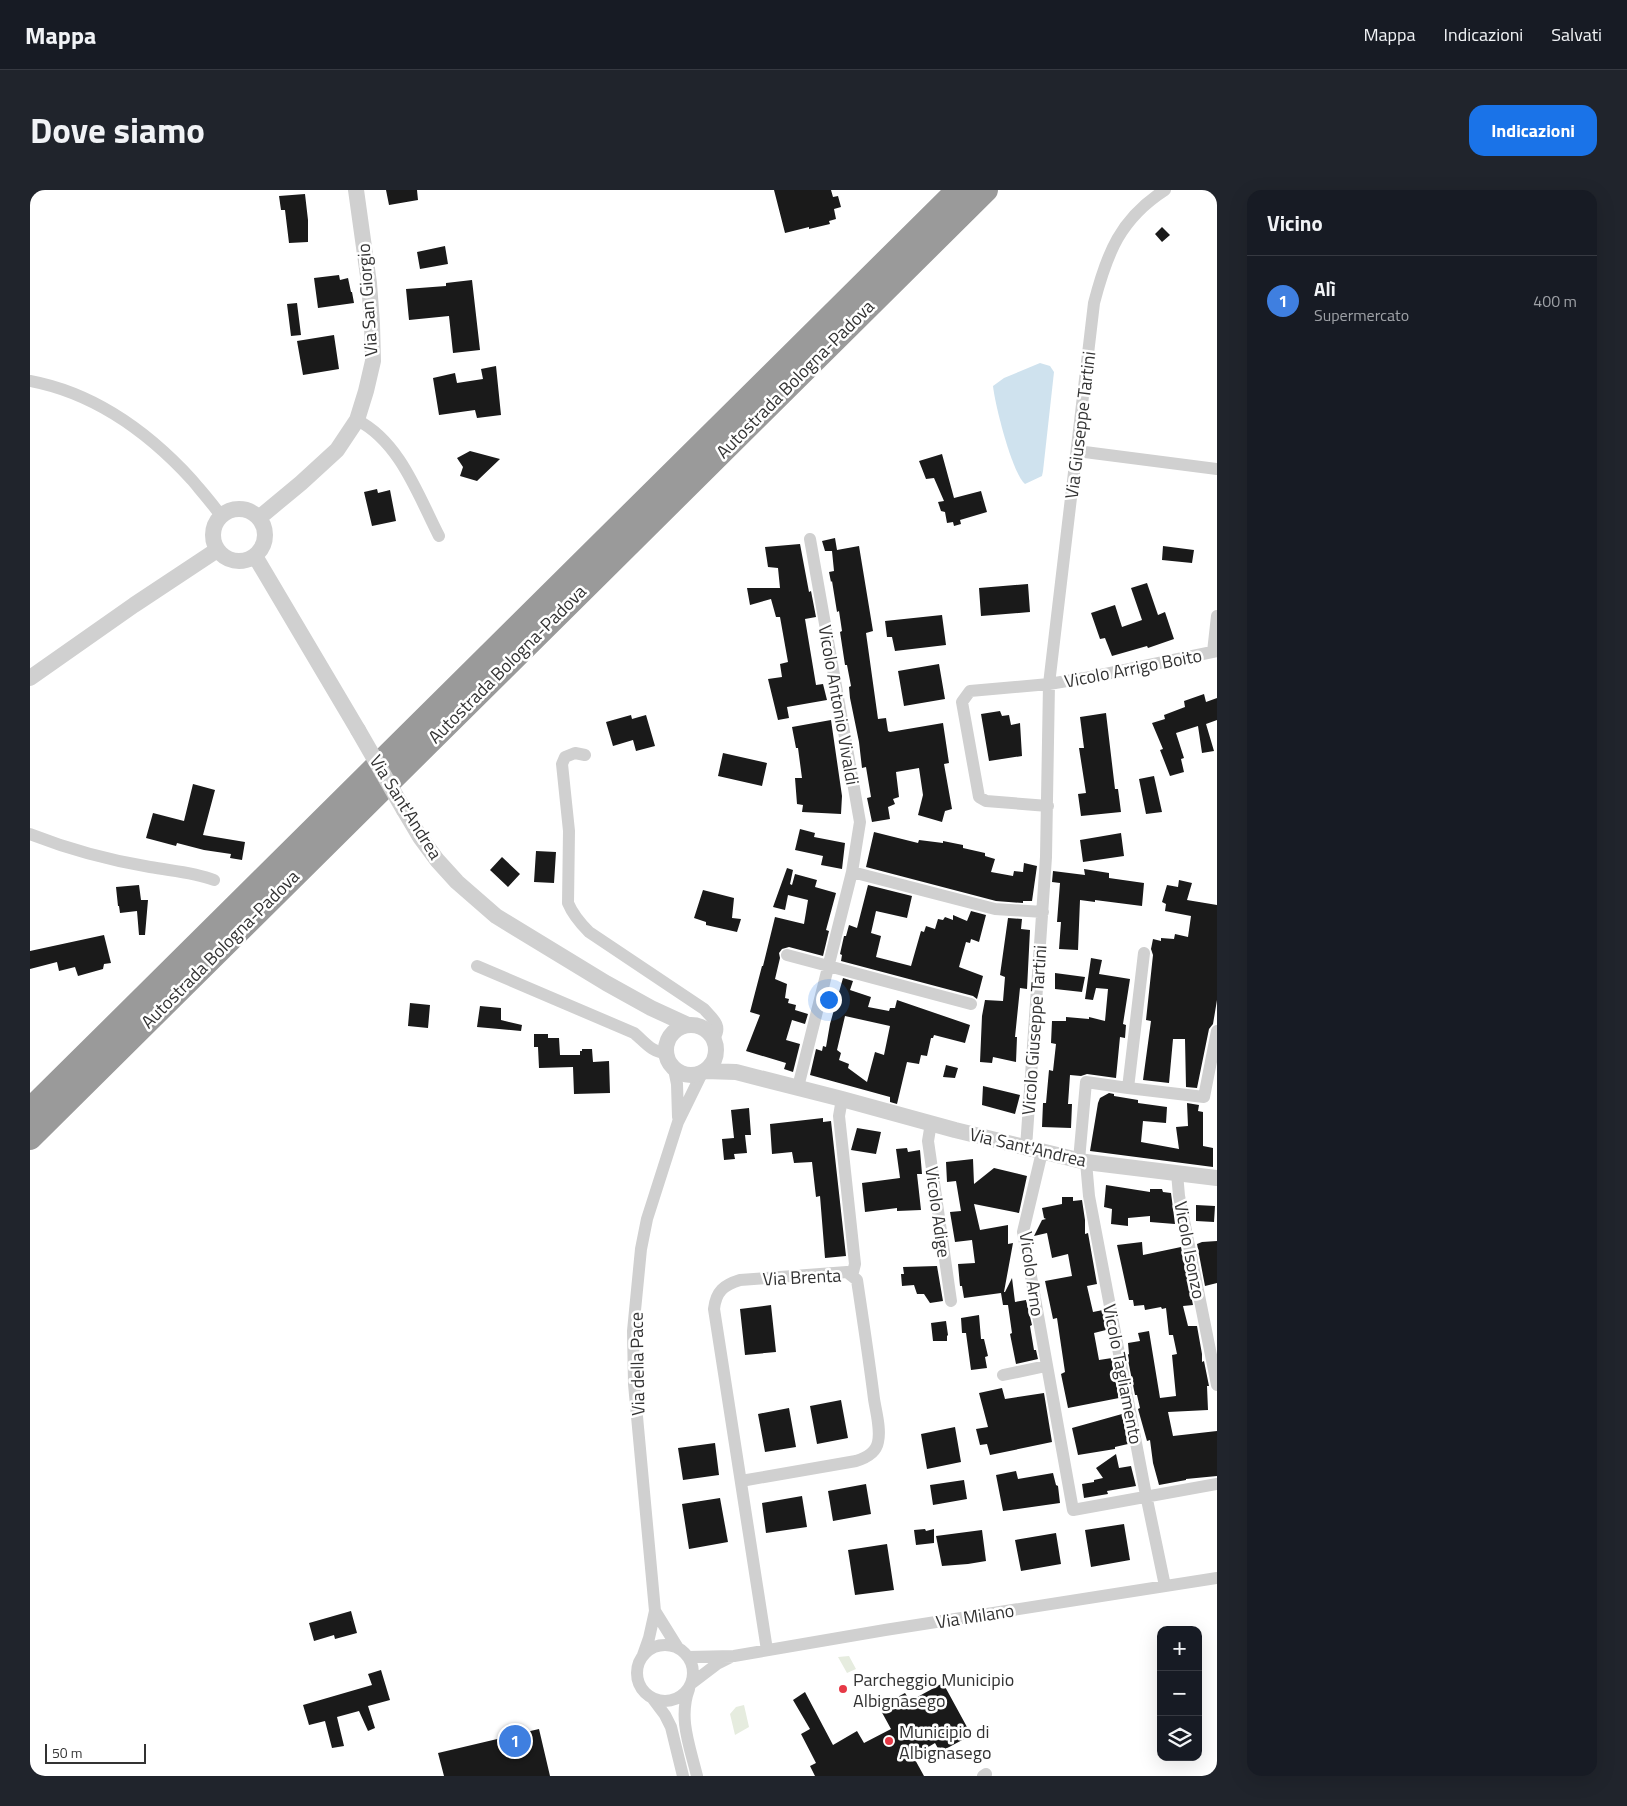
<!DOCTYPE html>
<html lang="it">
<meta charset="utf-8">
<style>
:root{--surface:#171b24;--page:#20242c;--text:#f1f3f6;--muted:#9ea1a6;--line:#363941;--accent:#1a73e8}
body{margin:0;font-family:"Titillium Web",sans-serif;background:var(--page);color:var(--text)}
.controls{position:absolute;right:15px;bottom:15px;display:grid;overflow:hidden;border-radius:10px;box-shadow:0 5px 20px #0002}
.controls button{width:45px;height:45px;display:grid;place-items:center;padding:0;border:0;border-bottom:1px solid var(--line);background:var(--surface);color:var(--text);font:25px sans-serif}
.scale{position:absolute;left:15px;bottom:12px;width:101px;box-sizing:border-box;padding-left:5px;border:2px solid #333;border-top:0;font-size:14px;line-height:18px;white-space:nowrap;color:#333;-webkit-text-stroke:4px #fff;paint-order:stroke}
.you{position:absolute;left:798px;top:809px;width:18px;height:18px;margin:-12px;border:4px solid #fff;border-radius:50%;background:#1a73e8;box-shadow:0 0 0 8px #1a73e833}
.badge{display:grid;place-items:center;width:32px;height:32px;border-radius:50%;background:var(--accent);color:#fff;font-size:16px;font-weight:700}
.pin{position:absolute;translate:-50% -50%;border:2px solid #fff;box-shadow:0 1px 5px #0006}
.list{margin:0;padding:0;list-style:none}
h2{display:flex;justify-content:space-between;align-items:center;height:65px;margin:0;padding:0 20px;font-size:21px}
h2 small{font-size:16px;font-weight:400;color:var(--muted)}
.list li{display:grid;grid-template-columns:32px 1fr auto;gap:15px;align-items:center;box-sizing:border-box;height:90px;padding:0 20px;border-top:1px solid var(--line)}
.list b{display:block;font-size:19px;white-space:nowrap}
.list p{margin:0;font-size:16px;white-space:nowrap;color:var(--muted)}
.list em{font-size:16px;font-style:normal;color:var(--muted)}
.icon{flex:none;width:28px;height:28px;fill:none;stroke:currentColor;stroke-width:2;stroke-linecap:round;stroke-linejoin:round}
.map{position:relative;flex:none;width:1187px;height:1586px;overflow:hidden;border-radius:15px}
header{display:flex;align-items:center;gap:30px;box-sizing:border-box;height:70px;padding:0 25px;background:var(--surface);border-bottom:1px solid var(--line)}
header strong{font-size:24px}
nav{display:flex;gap:28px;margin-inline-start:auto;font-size:18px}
.intro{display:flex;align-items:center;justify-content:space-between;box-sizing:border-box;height:120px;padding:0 30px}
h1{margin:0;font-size:35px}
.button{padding:12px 22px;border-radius:15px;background:var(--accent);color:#fff;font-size:18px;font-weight:700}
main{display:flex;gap:30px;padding:0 30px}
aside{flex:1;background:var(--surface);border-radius:15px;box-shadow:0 5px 20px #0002}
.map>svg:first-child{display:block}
.green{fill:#e6ecdf}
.water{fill:#cfe2ee}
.building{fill:#1a1a1a;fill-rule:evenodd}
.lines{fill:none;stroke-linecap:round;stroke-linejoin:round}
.minor{stroke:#d0d0d0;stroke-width:12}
.tertiary{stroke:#d0d0d0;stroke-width:16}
.motorway{stroke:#9a9a9a;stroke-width:24}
.tertiary-bridge{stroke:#d0d0d0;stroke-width:16}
.poi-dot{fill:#e63946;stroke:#fff;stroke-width:2}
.labels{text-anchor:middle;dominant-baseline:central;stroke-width:5;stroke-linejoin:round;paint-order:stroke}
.street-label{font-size:18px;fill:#333;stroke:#fff}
.poi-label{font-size:18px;fill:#333;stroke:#fff;text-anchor:start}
</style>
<header>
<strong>Mappa</strong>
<nav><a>Mappa</a><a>Indicazioni</a><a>Salvati</a></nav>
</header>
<div class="intro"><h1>Dove siamo</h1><a class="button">Indicazioni</a></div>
<main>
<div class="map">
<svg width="1187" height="1586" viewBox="0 0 1187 1586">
<rect width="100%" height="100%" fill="#fff"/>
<path class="green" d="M819,1466L826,1479L817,1483L808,1467Z
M714,1515L719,1537L705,1545L700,1524L706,1517Z"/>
<path class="water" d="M1010,173L1020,176L1024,182L1013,281L1012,286L995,294C982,283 965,215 963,196L974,188Z"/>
<path class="building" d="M356,0H387L388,10L359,15Z
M744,0H801L803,7L808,6L811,17L804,19L806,29L799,31L800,34L779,39V37L755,43Z
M275,4L278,30V52L259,53L255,20H251L249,6Z
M1132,37L1140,45L1132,52L1125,44Z
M415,56L418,74L390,79L387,62Z
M309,85L310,90L318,88L321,102H322L324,113L288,118L284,88Z
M442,90L450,160L423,163L419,126L379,130L376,99L416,96V93Z
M267,113L271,145L261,146L257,114Z
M304,145L309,179L273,185L267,151Z
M466,176L471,225L447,228L445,220L409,225L403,188L425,183L427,193L453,189L451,179Z
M440,261L470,269L447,291L430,286L433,277L427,268Z
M912,264L924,308L951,301L957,322L930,330L931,334L924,336L923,332L917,333L915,322L911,321L908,312L914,311L904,288L896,289L889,271Z
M347,299L348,303L360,300L366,331L342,336L334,302Z
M805,348L807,360L829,356L843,441L836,443L848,529L856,528L858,541L860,542L913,533L919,573L914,574L922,619L915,621L912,632L888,625L893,605L889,578L866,582L869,607L863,609L865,614L858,617L860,629L842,632L837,608L841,607L836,577L832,578L829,552L820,508L819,497L821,496L817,475H815L810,442L812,441L809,421L807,422L802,391L801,392L799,382L804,381L802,361H795L792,351Z
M770,354L779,402L781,401L786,427L775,429L786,495L793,494L797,510L757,517L759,528L748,530L738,489L752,487L750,474L758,472L750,427H746L741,409L720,415L717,398H750L748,378L738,377L735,357Z
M1133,356L1164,360L1162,373L1132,370Z
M1117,393L1128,425L1135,422L1144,449L1118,458L1117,456L1082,466L1075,448L1070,449L1061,423L1085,415L1092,437L1112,430L1101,398Z
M998,394L1000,422L951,426L949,398Z
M912,425L916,455L865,461L862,447H857L855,431Z
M909,474L915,509L874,516L868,481Z
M1174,504L1176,512L1187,508V530L1176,534L1184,561L1172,563L1168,536L1146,543L1154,568L1151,569L1154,582L1140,586L1130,560L1133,559L1122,533L1135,529L1134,525L1155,517L1154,511Z
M970,521L972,526L979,525L981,535L990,533L992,566L959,571L951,524Z
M1076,523L1085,599H1088L1091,622L1051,626L1048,604L1056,603L1049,558H1054L1050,527Z
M601,525L602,529L616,525L625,556L606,561L603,550L583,556L576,532Z
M801,530L812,606L811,624L772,622L773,615L767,614L765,588H772L768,558H766L762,537Z
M693,563L737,573L732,596L688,586Z
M1124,586L1132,622L1116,624L1109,589Z
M163,594L185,600L173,645L215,652L212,670L200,668L201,664L174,660L147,653L146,656L116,648L123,623L154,631Z
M770,639L785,643L784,647L815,653L812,679L791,675L793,666L765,660Z
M844,642L888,653L889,650L913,653V651L933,655V658L955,663V666L965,669L961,682L983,686L984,681L993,682L994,673L1007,676L1002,711H993V713L966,711L836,677Z
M1091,643L1094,666L1053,672L1050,650Z
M506,661L526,662L524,693L504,692Z
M472,667L490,684L478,697L460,680Z
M757,678L763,680L760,694L762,695L765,684L787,690L785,697L806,703L796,740L799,741L793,766L759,757L752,759L749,763L750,768L745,789L757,794L755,808L759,809L758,813L766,815L765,820L778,824L775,834L762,830L756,850L770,854L763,882L754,879L756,873L716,861L730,825L720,822L732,776H733L745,727L774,734L778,710L758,705L755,720L743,717Z
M1054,679L1079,683V688L1114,693L1112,716L1065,710V712L1050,710L1048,760L1029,759L1031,732H1027L1030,693L1022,692L1023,681L1055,685Z
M1149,690L1162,693L1157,710L1187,715V810L1183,834L1179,839L1167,898L1156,897L1155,849H1143L1139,893L1113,890L1121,831L1116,830L1123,765L1121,759L1123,749L1131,751V748L1144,749L1145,744L1158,747L1161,726L1135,721L1136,714L1132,712L1137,695L1148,697Z
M109,695L111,710H118L115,745H109L107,721L90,723L89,716H88L86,697Z
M838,695L882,706L877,728L846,721L841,743L851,746L846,767L881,776L891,741L894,742L896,736L905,739L908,729L913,730L915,727L923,730V725L937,731L941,721L956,725L949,752L941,749L940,753L936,752L929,777L953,786L947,809L943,806L811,771L812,765L810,764L814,746H816L819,735L827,738Z
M673,700L704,708L702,728L711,729L707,742L676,735V732L664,728Z
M978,728L992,729L991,739L1000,740L997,799L990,798L985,847H987L986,872L963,867L962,873L950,872L952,826L955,810L973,811L975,787L970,785Z
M74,745L81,773L74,774L73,779L48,786L45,777L29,781L27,772L0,779V761Z
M1061,768L1072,770L1069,784L1100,789L1093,834L1096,835L1095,848L1090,847L1086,888L1057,884L1051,886L1040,885L1038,914H1042L1041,938L1012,937L1013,913H1016L1019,880L1023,881L1026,854L1021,853L1022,831H1036V827L1059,829V827L1075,831L1078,799L1066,798L1063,810L1055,809Z
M1025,783L1055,787L1052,802L1025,799Z
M813,788L823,791L820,800L841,807L838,817L859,821L860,818H865L867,810L940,835L935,853L904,845L903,848H901L897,866L891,865L889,874L877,872L867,914L860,912V907L780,885L786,859L792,861L793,856L796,857L800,834ZM815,826L860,836L854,865L845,862L837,892L818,878L819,874L809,870L811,863L807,860Z
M380,813L400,815L398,838L378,836Z
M450,816L471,818V830L492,835L491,841L447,837Z
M504,844H518V848H529L530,865H550V861H552V859H562L563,872L579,871L580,903L544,904L543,877L509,878L508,857H504Z
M916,875L928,878L925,888L913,887Z
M953,896L990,905L985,924L952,915Z
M1079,903L1084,904V906L1108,910V913L1137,917L1136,933L1113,931L1111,952L1149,959L1146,937L1158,936L1157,913L1169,915L1168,921L1173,922V956L1183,958V977L1060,961L1068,913L1070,908Z
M719,918L721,945H715L717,963L704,964L705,969L694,970L692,949L704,948L701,920Z
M793,928V932L801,931L816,1066L795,1068L790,1006L786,1007L782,972L764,973L762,962L742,964L740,934Z
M827,938L851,942L846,964L821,960Z
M877,958L878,962L890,960L892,984H887L891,1020L867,1021V1018L835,1022L832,993L870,988L866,959Z
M943,969L944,994L964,978L997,986L989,1023L944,1014L950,1040L978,1035V1054L983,1053L974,1102H975L982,1088L985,1112L996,1110L1002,1135L1000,1136L1004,1160H1006L1008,1169L986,1174L980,1144L982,1143L978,1115H973L971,1103L934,1108L932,1096H930L928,1074L945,1073L942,1050L925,1052L920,1022L931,1021L926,991L917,992L916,972Z
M1076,995L1120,1002V999H1132L1133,1002L1141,1003L1145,1034L1120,1032V1026L1098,1028V1036L1081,1034L1082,1019L1074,1017Z
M1032,1007H1043V1011L1052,1010L1055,1030V1044L1058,1043L1067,1094L1057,1096L1063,1122L1073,1120L1076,1140L1064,1143L1069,1170L1082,1168L1089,1208L1038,1218L1031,1184L1035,1182L1027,1128L1023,1129L1015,1091L1042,1086L1038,1064L1022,1068L1017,1043L1004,1046L1012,1030L1016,1029L1014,1028L1012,1018L1032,1014Z
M1166,1015L1185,1016L1184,1032L1166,1031Z
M1187,1051V1093L1175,1096L1167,1054L1172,1052Z
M1112,1052L1113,1065L1151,1057L1163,1115L1153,1116L1158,1136H1167L1172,1164V1172L1174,1171L1179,1196H1177L1178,1220L1138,1222L1143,1246L1187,1241V1286L1156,1289V1290L1129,1295L1123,1273L1120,1250L1117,1251L1108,1219L1110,1218L1107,1205H1105L1097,1165L1099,1164L1098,1153L1110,1151L1108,1143L1119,1141L1130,1208L1146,1206L1142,1165L1147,1164L1143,1145H1139L1136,1118L1132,1119L1131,1117L1115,1120L1114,1115L1104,1116L1103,1110H1099L1087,1055Z
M907,1076L913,1111L900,1113L894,1104H887L884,1095L872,1096L871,1084H874L873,1077Z
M741,1115L746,1162L715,1165L710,1119Z
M949,1125L951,1149H954L958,1166L955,1167L957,1178L941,1180L936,1143H932L931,1128Z
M916,1131L918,1145L917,1146V1151H903L901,1133Z
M972,1198L975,1209L1014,1203L1022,1252L960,1265L957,1254L950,1255L946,1239L958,1237L949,1203Z
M811,1210L818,1248L787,1254L780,1216Z
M759,1218L766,1257L735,1262L728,1224Z
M1092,1224L1098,1254L1085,1257V1259L1048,1265L1042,1238Z
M925,1237L931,1272L897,1279L891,1244Z
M685,1253L689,1285L653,1290L648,1258Z
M1086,1264L1089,1278L1101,1276L1106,1296L1077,1301L1078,1304L1054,1308L1052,1294L1064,1292V1290L1073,1288L1066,1278Z
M986,1281L988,1289L1023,1283L1026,1295L1028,1296L1030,1313L973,1321L966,1285Z
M934,1290L937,1309L903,1315L900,1295Z
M836,1294L841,1324L803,1331L798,1301Z
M772,1306L777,1337L736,1343L732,1313Z
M690,1308L698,1352L659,1359L652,1314Z
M1094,1334L1100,1370L1061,1377L1055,1340Z
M895,1339L896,1341L904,1339V1353L886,1355L884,1340Z
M952,1340L956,1371L938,1374L912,1376L906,1346Z
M1026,1343L1031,1374L991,1381L985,1350Z
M857,1354L864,1400L825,1405L818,1360Z
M321,1421L327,1443L305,1449L304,1445L284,1451L279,1433Z
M351,1480L360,1510L338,1516L345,1538L338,1541L329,1521L307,1527L314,1556L302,1558L295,1531L279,1535L273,1515L342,1495L338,1484Z
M913,1493L937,1537L929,1541L934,1549L910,1562L905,1553L883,1566L894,1586H785L780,1576L786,1573L771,1544L780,1539L763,1510L775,1502L803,1555L827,1541L834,1553L861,1539L849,1517L875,1503L880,1511Z
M509,1539L520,1586H414L408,1563Z"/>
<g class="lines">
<path class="minor" d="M0,191C64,203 119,243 162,290C172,302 182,313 191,326
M327,230C370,252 388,305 409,346
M1047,261L1187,279
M1183,462L1187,426
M555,565L545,563L535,567L532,574L539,641L538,713C543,725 550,733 559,742L674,819C682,828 693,836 684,848
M1018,616L956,611L949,607L932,512L940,501L1019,494L1061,487L1187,461
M0,644C38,659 79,670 120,677C142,681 163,682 184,690
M822,682L965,719L1013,722
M1114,763L1098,898L1174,907L1187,841
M757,765L941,814
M447,776L604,843C614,851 622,863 636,863
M644,879L647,894L648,927
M768,897L822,682L830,632L780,349
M812,909L809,926L825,1074L822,1086
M901,933L898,951L921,1111
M996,958L1016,667L1019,494L1064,113C1077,63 1090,29 1135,0
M1012,962L993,1042L1043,1320L1187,1294
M1049,970L1056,892L1098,898
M1056,972L1059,1006L1115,1300L1135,1396
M1147,983L1149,1006L1187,1195
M973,1185L1016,1176
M711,1291L826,1271C836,1268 846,1263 848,1252C851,1239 846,1222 844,1209C839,1169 833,1130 827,1090L817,1082L710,1090C694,1095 686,1101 684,1119L737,1460
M625,1421L648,1458
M607 1483a28 28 0 1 1 56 0a28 28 0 1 1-56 0Z
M613,1465L619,1448L625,1421L604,1194L603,1141L611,1059L617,1029L648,932L672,883
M658,1467L704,1466L855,1440L1187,1388
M662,1493L687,1474L701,1467
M659,1499C648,1528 660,1557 667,1586
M623,1509L635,1525L641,1537L653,1586
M953,1586L956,1584"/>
<path class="tertiary" d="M183 345a26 26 0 1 1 52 0a26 26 0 1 1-52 0Z
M230,327L271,293L307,260L327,230L336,201L343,171L342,134L339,93L326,0
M225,366L328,540
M0,488L104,415L187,360
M374,620L390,647L407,670L427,692L466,726L576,793L621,818L658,835
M636 860a25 25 0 1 1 50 0a25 25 0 1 1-50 0Z
M675,881L706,882L812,909L925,940L1056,972L1187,988"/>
<path class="motorway" d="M0,920L928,0
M0,948L956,0"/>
<path class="tertiary-bridge" d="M328,540L374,620"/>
</g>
<g class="poi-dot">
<circle cx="813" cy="1499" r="5"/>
<circle cx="859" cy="1551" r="5"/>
</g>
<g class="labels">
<g class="street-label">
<text transform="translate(337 110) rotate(-94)">Via San Giorgio</text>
<text transform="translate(765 189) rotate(-45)">Autostrada Bologna-Padova</text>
<text transform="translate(1050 235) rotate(-83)">Via Giuseppe Tartini</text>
<text transform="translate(477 474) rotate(-45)">Autostrada Bologna-Padova</text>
<text transform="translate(1103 478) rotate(-11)">Vicolo Arrigo Boito</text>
<text transform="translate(809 515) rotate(80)">Vicolo Antonio Vivaldi</text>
<text transform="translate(376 617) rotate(58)">Via Sant'Andrea</text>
<text transform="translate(190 759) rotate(-45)">Autostrada Bologna-Padova</text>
<text transform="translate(1004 840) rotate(-86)">Vicolo Giuseppe Tartini</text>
<text transform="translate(998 957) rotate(13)">Via Sant'Andrea</text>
<text transform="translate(908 1022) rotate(82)">Vicolo Adige</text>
<text transform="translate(1160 1060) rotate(79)">Vicolo Isonzo</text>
<text transform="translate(1002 1084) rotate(82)">Vicolo Arno</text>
<text transform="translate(772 1087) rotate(-3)">Via Brenta</text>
<text transform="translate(607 1174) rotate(-91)">Via della Pace</text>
<text transform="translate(1093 1184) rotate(79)">Vicolo Tagliamento</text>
<text transform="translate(945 1426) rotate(-9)">Via Milano</text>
</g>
<g class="poi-label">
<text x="823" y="1489">Parcheggio Municipio<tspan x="823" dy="21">Albignasego</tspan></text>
<text x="869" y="1541">Municipio di<tspan x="869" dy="21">Albignasego</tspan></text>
</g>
</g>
</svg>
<div class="controls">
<button>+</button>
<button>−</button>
<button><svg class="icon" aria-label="layers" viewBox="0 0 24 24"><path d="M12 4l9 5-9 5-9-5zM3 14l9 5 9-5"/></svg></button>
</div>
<div class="scale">50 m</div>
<div class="you"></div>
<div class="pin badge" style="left:485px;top:1551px;background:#3f7fe0">1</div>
</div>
<aside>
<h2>Vicino<small></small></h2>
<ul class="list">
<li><span class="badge" style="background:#3f7fe0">1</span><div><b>Alì</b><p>Supermercato</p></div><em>400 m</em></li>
</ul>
</aside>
</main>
